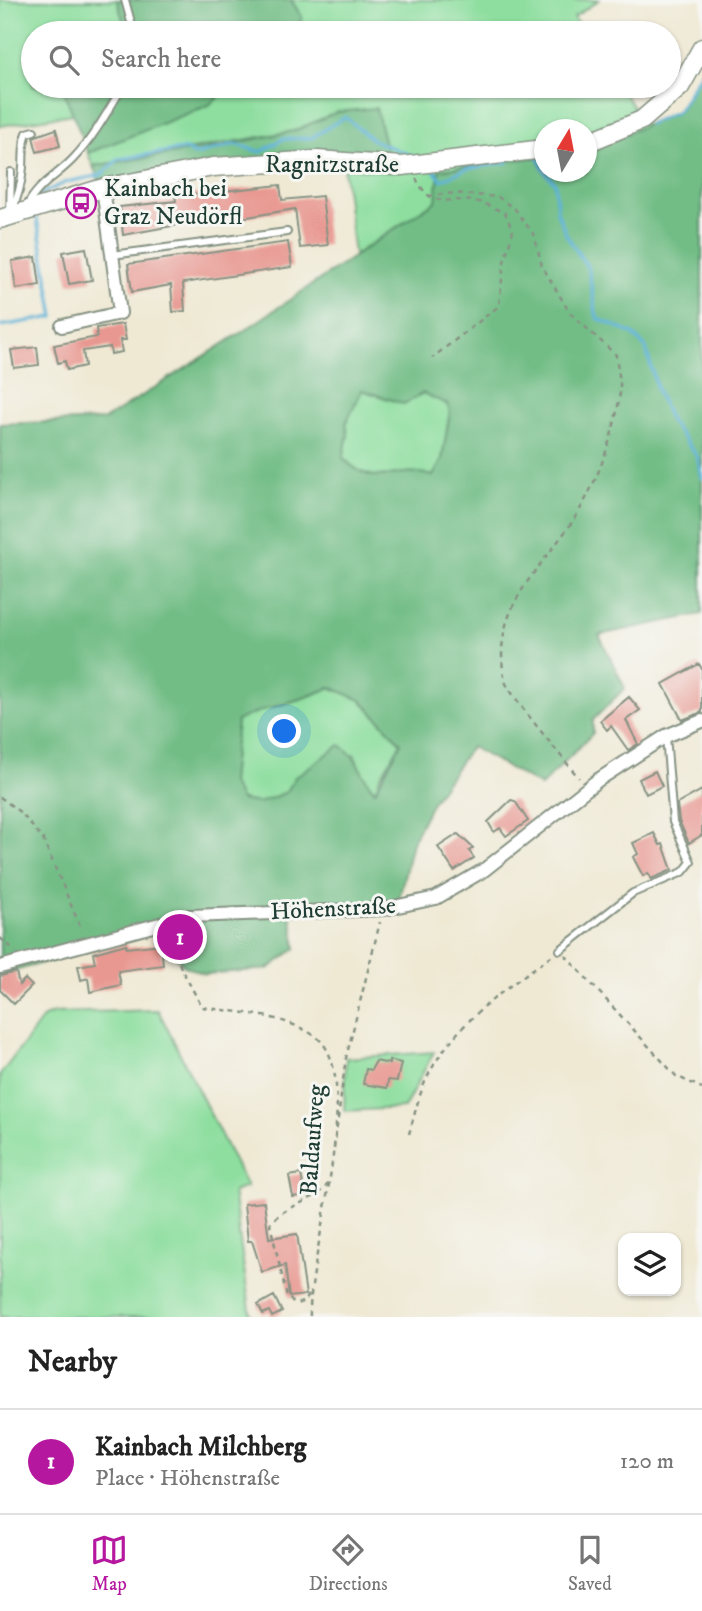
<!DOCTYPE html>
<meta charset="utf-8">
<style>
:root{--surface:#fff;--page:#f6f6f6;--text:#222;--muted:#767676;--line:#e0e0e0;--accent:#b5179e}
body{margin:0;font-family:"IM FELL DW Pica",serif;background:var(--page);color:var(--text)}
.controls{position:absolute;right:21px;bottom:21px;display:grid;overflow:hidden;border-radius:14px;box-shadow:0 2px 5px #0004}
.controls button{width:63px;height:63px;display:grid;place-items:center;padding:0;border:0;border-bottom:2px solid var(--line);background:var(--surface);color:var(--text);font:35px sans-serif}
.compass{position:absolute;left:534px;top:119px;width:63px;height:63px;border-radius:50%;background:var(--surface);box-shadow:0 2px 5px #0004;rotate:10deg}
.you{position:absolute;left:285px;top:732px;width:24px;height:24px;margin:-18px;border:5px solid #fff;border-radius:50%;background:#1a73e8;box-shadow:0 0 0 10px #1a73e833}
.badge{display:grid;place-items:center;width:46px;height:46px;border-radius:50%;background:var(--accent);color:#fff;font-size:23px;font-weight:700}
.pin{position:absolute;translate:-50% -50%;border:4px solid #fff;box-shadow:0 2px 7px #0006}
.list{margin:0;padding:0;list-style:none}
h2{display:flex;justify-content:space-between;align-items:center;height:91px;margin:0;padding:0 28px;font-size:30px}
h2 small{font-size:23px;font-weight:400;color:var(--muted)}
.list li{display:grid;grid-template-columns:46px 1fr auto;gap:21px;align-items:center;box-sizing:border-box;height:105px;padding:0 28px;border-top:2px solid var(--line)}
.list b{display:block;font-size:26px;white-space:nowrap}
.list p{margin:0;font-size:23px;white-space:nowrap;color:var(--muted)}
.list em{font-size:23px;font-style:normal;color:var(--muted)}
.icon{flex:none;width:38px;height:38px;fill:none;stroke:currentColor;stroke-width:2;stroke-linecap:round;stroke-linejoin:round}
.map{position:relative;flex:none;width:702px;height:1317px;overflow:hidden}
.search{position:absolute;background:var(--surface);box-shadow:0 2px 5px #0004;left:21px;right:21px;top:21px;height:77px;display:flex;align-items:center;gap:18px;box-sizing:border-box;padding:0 24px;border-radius:38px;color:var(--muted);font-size:26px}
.sheet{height:196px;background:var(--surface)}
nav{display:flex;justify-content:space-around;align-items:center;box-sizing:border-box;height:98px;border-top:2px solid var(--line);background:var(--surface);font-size:19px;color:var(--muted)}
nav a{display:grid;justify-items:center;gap:4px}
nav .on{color:var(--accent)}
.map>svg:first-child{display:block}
.green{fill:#8dde9f;stroke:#568e6a;stroke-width:2}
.forest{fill:#72bd86;stroke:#487d5d;stroke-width:2;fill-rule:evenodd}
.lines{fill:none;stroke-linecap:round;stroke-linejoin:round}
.stream{stroke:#5ab1d6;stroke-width:3.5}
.building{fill:#e89891}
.lane-casing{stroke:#879384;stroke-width:10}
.street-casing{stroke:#879384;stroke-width:16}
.secondary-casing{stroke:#879384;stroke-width:21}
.path{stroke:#879384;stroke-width:2.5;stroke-dasharray:5 5;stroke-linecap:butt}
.lane{stroke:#fff;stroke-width:6}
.street{stroke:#fff;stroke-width:12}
.secondary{stroke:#fff;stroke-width:18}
.labels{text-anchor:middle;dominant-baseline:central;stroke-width:6;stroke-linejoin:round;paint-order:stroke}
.street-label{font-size:24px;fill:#1f3d34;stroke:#f6f6f2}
.poi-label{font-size:24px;fill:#1f3d34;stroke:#f6f6f2;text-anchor:start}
</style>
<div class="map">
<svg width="702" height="1317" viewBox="0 0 702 1317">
<rect width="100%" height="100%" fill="#f6f6f2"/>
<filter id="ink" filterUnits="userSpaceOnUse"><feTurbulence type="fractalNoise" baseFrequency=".0143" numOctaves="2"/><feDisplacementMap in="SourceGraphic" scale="14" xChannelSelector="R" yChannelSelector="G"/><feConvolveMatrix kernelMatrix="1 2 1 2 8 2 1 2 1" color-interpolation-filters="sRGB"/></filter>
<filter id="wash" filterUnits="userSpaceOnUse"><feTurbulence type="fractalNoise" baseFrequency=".00686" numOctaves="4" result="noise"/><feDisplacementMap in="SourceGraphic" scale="28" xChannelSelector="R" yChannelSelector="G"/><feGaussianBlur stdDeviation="1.57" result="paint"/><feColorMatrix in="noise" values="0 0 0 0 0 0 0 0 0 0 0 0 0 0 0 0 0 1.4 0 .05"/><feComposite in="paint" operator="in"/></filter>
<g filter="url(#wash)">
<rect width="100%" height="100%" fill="#efe9d4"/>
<path class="green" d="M0,0H117L127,33H33V86H62L73,114L0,126Z
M291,0H599L574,17L584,33H296L302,17Z
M232,86H619L646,126L587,151L586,130H544V156L436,201L354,255L337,112L294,131L93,166L88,153L209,105Z
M362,390L403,404L423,393L447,404L450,411L442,460L433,476C393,463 379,494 343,458L348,435L346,423Z
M330,687L361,700L401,743L380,777L375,791L363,777L354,754C326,761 301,764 287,792L258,803L241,800L231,783L237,720C267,705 300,703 330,687Z
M158,1010L247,1187L233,1192L251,1317H0V1075L44,1017L54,1013Z
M434,1052L404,1108L344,1111L346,1058Z"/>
<path class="forest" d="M117,0H291L302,17L296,33H127Z
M702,71V614L599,635L625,688L593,720V733L541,786L471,747L432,802L412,842L396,913H291L296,948L268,969L205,974L184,966L154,931L0,975V424L104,420L242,332L436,201L439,170L544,156V172H586L587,151L678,111ZM362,390L404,404L423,393L447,404L450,411L442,460L433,476C393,463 379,494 343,458L348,435L346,423ZM330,687L361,700L401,743L375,791C359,774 360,757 340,745L295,777L287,792L258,803L241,800L231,783L237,721C267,705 300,703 330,687Z
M62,86H232L209,105L88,153Z
M376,108L392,172L344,167L200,174L105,195L93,166L222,146L294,131L337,112Z"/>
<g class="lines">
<path class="stream" d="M649,124L678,111L702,71
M538,157L544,170
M434,170L441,180L466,169L508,162
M545,172L555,183L557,212L567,236L588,268L597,318L633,334L646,348L658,393L670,421L697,456L702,478
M37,199L38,195L67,182L101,175L119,159L184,149L195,155L235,144L261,152L283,139L311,138L345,117L373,140L415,157
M0,326L54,317L37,219"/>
</g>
<g id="blocks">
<path class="building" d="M56,129L60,146L37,152L33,137Z
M280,185L282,200L322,196L328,245L300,248L295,209L235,219V214L194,219V222L123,235L120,207L176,201L175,196Z
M288,242L292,267L183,283L185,311L173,312L171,285L132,292L128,264Z
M86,248L92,280L69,284L63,252Z
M36,257L40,285L16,289L12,261Z
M123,324L126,340H120L122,352L111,354L110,347L83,351L85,366L67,370L65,361L58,363L54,345L97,337L96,328Z
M37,347L39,365L14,368L11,350Z
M699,664L702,669V712L682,720L663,684Z
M629,697L640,710L626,720L638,744L628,750L611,726L607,730L600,721Z
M655,771L662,786L646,794L639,779Z
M702,790V835L689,843L679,821L677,804Z
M511,800L515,801L528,821L506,836L500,828L494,832L488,822Z
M654,833L660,845L663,844L672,870L651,879L648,873L643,876L633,857L638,854L633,843Z
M458,834L473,848L469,851L474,858L454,871L438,847Z
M126,944L127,948L161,944L163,965L118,971L121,985L90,992L88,978L81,980L78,966L95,963L93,953Z
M16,972L19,985L25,979L32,986L14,1004L0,990V976Z
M389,1060L401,1063L397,1081L388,1080L387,1088L363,1084L366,1069L371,1070L376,1061L389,1064Z
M301,1174L305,1195L293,1197L289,1176Z
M264,1202L269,1238L297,1234L306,1295L289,1297L285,1265L262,1272L252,1241H248L244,1204Z
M274,1296L282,1312L272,1317L269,1311L263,1314L258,1305Z"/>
</g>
</g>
<g filter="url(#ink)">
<use href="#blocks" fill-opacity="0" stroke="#879384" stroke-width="2"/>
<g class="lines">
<g class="lane-casing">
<path id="lane" d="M125,0L134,33
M11,172L10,216C17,200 22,184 23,167C24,154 22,146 27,133L34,131
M27,206C38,184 57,176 73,159C94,137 108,111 123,86
M112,255L287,232
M560,950L633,893L683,872L691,862L673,822L666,736"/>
</g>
<g class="street-casing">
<path id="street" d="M62,326L120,313L103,188
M0,967L190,916L384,909L436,898L484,870L598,780L666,736L702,721"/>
</g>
<g class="secondary-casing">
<path id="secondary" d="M586,143L642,120L680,87L702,48
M0,219L103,188L213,167L317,160L402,166L544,149"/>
</g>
<path class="path" d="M416,178C431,210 447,197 473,201C484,202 496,209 505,213L513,231L504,262L499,306L432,358
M428,196L454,193L498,197L515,209L534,235L542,266L570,313L616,355C617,367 621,381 620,392C615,436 595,489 570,525C535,575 490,611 505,681C509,694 566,762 579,778
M0,797L21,813L43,839L82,931
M169,935L181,968L202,1007C240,1013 282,1014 315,1036C368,1072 307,1260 310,1317
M0,938L16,951
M565,955L676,1076L702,1088
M409,1134C414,1117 418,1098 425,1082C451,1025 505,989 554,954
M334,1149L346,1058L380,922
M309,1295L305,1301L296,1304L287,1297L270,1224C283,1205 312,1204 328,1184"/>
<use href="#lane" class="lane"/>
<use href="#street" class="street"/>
<use href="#secondary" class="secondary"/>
</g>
</g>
<defs>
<g id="bus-ring" transform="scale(1.575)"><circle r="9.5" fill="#f6f6f2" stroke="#b5179e" stroke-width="1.5"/><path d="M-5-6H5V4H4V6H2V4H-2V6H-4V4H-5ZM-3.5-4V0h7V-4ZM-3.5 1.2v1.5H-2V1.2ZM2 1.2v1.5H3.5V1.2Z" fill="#b5179e"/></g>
</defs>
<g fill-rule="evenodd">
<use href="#bus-ring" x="81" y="203"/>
</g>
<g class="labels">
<g class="street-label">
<text x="332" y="165">Ragnitzstraße</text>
<text transform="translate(333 909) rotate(-3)">Höhenstraße</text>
<text transform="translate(313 1140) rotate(-86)">Baldaufweg</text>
</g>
<g class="poi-label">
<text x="104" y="189">Kainbach bei<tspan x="104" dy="28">Graz Neudörfl</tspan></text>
</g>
</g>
</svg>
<div class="controls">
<button><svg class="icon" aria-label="layers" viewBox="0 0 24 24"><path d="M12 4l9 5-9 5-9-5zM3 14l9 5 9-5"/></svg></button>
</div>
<svg class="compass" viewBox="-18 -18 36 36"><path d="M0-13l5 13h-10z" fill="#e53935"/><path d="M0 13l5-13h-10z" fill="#767676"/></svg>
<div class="you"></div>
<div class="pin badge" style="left:180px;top:937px">1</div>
<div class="search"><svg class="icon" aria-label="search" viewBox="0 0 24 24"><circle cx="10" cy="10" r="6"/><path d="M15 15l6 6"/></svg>Search here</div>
</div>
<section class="sheet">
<h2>Nearby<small></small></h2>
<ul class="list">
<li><span class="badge">1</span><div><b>Kainbach Milchberg</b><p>Place · Höhenstraße</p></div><em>120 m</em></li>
</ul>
</section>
<nav>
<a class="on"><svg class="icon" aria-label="map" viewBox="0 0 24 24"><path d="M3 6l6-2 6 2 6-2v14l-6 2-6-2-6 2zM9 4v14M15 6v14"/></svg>Map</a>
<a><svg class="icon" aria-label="directions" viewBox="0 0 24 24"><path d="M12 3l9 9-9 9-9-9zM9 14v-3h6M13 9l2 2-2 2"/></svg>Directions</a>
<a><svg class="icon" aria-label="saved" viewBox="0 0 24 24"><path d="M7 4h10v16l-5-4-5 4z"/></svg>Saved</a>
</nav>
